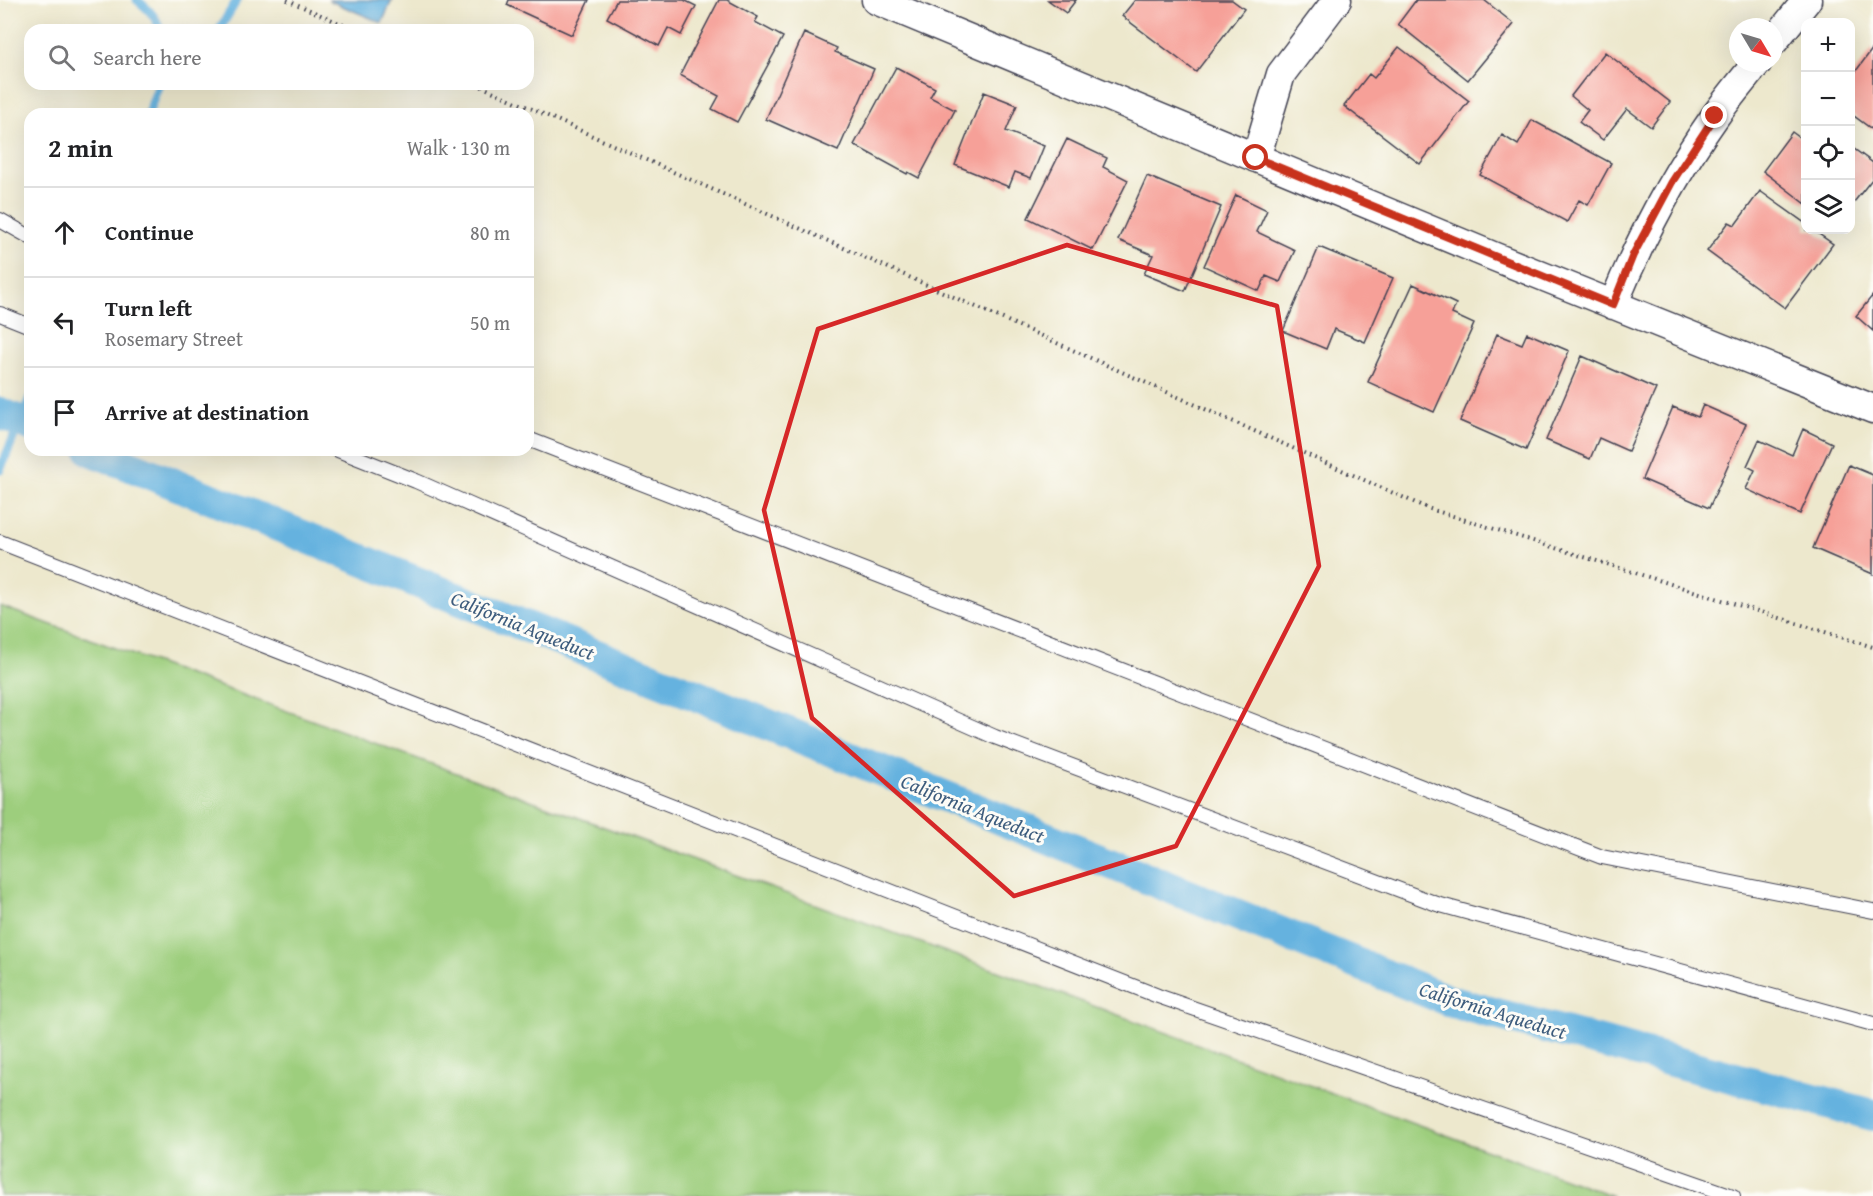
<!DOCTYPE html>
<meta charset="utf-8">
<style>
:root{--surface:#fff;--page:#f2f2f2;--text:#202124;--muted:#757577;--line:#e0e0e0}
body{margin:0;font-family:"Gentium Book Plus",serif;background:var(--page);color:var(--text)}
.controls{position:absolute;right:18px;top:18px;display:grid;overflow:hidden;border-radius:12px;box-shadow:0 6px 24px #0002}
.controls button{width:54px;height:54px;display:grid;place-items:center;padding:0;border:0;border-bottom:2px solid var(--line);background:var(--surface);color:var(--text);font:30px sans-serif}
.compass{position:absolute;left:1729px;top:18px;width:54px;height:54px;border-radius:50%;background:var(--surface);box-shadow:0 6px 24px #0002;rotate:128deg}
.stop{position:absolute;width:18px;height:18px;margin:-14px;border:4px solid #c8321e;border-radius:50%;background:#fff}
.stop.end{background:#c8321e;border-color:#fff;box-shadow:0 2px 6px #0008}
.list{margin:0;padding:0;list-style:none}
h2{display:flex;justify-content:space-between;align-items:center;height:78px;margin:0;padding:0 24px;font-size:26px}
h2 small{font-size:20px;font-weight:400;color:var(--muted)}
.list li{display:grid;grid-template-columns:39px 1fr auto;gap:18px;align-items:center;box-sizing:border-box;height:90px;padding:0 24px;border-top:2px solid var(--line)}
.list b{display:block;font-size:22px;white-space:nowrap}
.list p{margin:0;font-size:20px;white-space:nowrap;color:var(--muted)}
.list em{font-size:20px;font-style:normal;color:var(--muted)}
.icon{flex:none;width:33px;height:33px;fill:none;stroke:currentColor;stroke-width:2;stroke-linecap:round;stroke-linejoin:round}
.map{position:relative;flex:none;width:1873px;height:1196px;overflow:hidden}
.search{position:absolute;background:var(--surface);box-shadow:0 6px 24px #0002;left:24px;top:24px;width:510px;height:66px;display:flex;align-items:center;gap:15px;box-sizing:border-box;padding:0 21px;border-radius:18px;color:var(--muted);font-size:22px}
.panel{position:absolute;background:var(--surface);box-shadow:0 6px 24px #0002;left:24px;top:108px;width:510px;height:348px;border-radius:18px}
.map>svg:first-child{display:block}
.green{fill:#9dce7d;stroke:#60785c;stroke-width:1.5}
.water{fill:#65b2df;stroke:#446a8d;stroke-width:1.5}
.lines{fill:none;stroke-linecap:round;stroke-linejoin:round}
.stream{stroke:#65b2df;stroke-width:9}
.canal{stroke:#65b2df;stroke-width:32}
.building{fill:#f6a098}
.service-casing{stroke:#404051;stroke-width:16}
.minor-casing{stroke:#404051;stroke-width:31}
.path{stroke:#404051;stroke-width:4;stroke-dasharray:1.5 4.5;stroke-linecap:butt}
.service{stroke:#fff;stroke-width:14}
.minor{stroke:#fff;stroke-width:28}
.route{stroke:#c8321e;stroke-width:8}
.marked{fill:none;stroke:#d62828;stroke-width:4.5;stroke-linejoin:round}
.labels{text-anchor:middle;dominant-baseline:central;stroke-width:6;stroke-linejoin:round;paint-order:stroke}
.water-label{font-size:20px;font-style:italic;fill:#3d5c7d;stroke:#fdfcf7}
</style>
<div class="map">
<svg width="1873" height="1196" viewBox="0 0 1873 1196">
<rect width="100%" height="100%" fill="#fdfcf7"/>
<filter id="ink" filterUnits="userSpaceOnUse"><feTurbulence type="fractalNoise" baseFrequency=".0167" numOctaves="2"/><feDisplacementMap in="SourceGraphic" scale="12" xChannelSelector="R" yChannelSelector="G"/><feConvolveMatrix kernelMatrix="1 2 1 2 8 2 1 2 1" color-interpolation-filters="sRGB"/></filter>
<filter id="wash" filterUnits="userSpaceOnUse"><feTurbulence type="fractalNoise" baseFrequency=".008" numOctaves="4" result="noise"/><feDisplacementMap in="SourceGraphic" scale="24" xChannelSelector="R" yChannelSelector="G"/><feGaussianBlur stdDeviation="1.35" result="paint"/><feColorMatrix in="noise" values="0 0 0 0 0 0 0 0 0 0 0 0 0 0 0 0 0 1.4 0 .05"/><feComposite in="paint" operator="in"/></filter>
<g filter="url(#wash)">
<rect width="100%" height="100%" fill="#ede8cd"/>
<path class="green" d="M0,606L1613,1196H0Z"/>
<path class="water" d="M328,0H392L382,23Z"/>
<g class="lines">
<path class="stream" d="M137,0C146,7 158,18 160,30
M219,30L237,0
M148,114L159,84
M0,470L30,398"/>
<path class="canal" d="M0,413L30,425
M91,450L1452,1002L1873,1115"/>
</g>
<g id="blocks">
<path class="building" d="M509,0H589L572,35L507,5Z
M617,0H684L696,6L681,35L668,28L659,46L607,18Z
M719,0H727L758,17L755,22L783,37L737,122L712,109L719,96L680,75Z
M1048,0H1076L1066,13Z
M1135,0H1232L1244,9L1196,72L1122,16Z
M1416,0H1484L1514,24L1468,80L1398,24Z
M804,33L837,48L835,52L874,69L838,151L766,119Z
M1399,47L1469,101L1420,164L1344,106L1369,74L1374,78Z
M1873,48V130L1850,113V73L1853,75Z
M1605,52L1670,102L1651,127L1627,109L1603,140L1579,122L1588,110L1571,96Z
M896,67L935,88L930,97L955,110L919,178L908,172L907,174L854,145Z
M984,92L1017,105L1006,131L1044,146L1031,178L1015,172L1009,187L955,165Z
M1532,120L1611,163L1588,205L1579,200L1567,222L1480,175L1502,135L1518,145Z
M1792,132L1803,140L1806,137V204L1763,171Z
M1067,139L1107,158L1103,167L1128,180L1093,250L1028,218Z
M1850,146L1873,163V178L1850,207Z
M1147,176L1221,207L1185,291L1144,274L1153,255L1118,240Z
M1760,191L1806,224V230H1813L1833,244L1785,308L1707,251L1729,222L1735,225Z
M1236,195L1267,210L1257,232L1295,250L1280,282L1266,276L1259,291L1204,266Z
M1319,247L1393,278L1365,342L1334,329L1326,349L1283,331Z
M1413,284L1456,304L1452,314L1474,324L1434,412L1368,382Z
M1873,295V331L1856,316Z
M1527,333L1569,351L1526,450L1460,421L1497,334L1522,344Z
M1582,356L1656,389L1628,451L1599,438L1590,459L1546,440Z
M1703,405L1746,424L1709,508L1642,479L1673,407L1698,417Z
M1803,429L1832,443L1800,514L1746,489L1755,470L1747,466L1759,440L1792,455Z
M1849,465L1873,475V574L1813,548Z"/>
</g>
</g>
<g filter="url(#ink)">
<use href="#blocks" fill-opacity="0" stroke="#404051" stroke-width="1.5"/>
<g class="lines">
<g class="service-casing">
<path id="service" d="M0,220L30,237
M0,314L30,326
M528,439L1602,857L1873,911
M338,450L416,481L995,737L1437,904L1873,1024
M0,542L1158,996L1733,1196"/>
</g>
<g class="minor-casing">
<path id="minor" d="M876,0L1495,257L1873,409
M1774,41L1807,0
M1256,158L1281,74L1337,0
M1613,305C1640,239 1673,176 1714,118C1727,99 1742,81 1757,63"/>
</g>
<path class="path" d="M287,0L355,30
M476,84L1427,508L1873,647"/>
<use href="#service" class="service"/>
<use href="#minor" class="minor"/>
</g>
</g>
<g class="lines" filter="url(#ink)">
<path class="route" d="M1256,158L1613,305L1633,255L1672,182L1715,116"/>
</g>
<path class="marked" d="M1067,245L1277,306L1319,566L1176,846L1014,896L812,718L764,510L818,329Z"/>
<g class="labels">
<g class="water-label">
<text transform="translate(523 625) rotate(22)">California Aqueduct</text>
<text transform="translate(973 808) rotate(22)">California Aqueduct</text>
<text transform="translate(1493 1010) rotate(17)">California Aqueduct</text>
</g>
</g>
</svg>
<div class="controls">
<button>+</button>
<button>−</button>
<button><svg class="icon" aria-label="locate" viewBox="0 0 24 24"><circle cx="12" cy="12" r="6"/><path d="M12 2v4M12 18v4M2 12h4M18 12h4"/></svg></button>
<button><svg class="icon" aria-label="layers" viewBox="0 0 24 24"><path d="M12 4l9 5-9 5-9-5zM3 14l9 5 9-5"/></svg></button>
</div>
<svg class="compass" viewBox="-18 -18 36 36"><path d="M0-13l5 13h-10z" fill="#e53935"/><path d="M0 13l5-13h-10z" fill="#757577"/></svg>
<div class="stop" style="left:1256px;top:158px"></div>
<div class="stop end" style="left:1715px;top:116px"></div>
<div class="search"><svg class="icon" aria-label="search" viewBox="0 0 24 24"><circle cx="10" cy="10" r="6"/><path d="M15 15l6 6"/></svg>Search here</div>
<section class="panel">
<h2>2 min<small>Walk · 130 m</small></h2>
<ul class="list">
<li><svg class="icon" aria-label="ahead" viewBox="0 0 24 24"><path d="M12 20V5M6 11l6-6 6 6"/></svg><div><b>Continue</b></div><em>80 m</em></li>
<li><svg class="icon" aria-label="left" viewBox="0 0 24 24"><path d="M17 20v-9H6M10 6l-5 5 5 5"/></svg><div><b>Turn left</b><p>Rosemary Street</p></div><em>50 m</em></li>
<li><svg class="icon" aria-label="arrive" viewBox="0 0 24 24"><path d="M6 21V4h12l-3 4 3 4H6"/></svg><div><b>Arrive at destination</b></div></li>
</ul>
</section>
</div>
